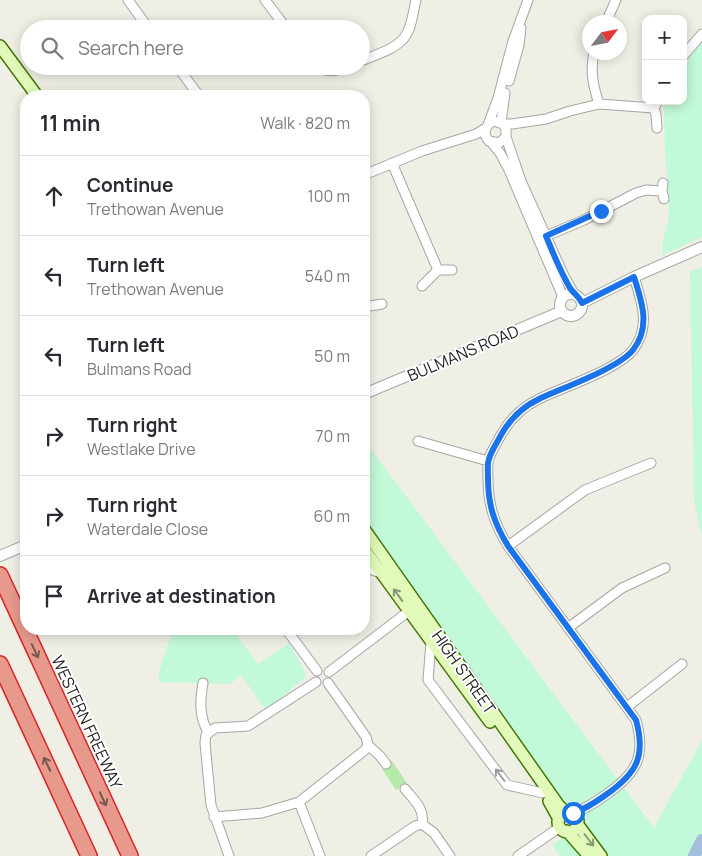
<!DOCTYPE html>
<meta charset="utf-8">
<style>
:root{--surface:#fff;--page:#f2f2f3;--text:#2b2b33;--muted:#7c7c81;--line:#e1e1e2}
body{margin:0;font-family:Manrope,sans-serif;background:var(--page);color:var(--text)}
.controls{position:absolute;right:15px;top:15px;display:grid;overflow:hidden;border-radius:10px;box-shadow:0 2px 12px #0003}
.controls button{width:45px;height:45px;display:grid;place-items:center;padding:0;border:0;border-bottom:1px solid var(--line);background:var(--surface);color:var(--text);font:25px sans-serif}
.compass{position:absolute;left:582px;top:15px;width:45px;height:45px;border-radius:50%;background:var(--surface);box-shadow:0 2px 12px #0003;rotate:58deg}
.stop{position:absolute;width:15px;height:15px;margin:-11px;border:4px solid #1a73e8;border-radius:50%;background:#fff}
.stop.end{background:#1a73e8;border-color:#fff;box-shadow:0 1px 5px #0008}
.list{margin:0;padding:0;list-style:none}
h2{display:flex;justify-content:space-between;align-items:center;height:65px;margin:0;padding:0 20px;font-size:21px}
h2 small{font-size:16px;font-weight:400;color:var(--muted)}
.list li{display:grid;grid-template-columns:32px 1fr auto;gap:15px;align-items:center;box-sizing:border-box;height:80px;padding:0 20px;border-top:1px solid var(--line)}
.list b{display:block;font-size:19px;white-space:nowrap}
.list p{margin:0;font-size:16px;white-space:nowrap;color:var(--muted)}
.list em{font-size:16px;font-style:normal;color:var(--muted)}
.icon{flex:none;width:28px;height:28px;fill:none;stroke:currentColor;stroke-width:2;stroke-linecap:round;stroke-linejoin:round}
.map{position:relative;flex:none;width:702px;height:856px;overflow:hidden}
.search{position:absolute;background:var(--surface);box-shadow:0 2px 12px #0003;left:20px;top:20px;width:350px;height:55px;display:flex;align-items:center;gap:12px;box-sizing:border-box;padding:0 18px;border-radius:28px;color:var(--muted);font-size:19px}
.panel{position:absolute;background:var(--surface);box-shadow:0 2px 12px #0003;left:20px;top:90px;width:350px;height:545px;border-radius:20px}
.map>svg:first-child{display:block}
.grass{fill:#b5eaaa}
.park{fill:#c2f9d8}
.lines{fill:none;stroke-linecap:round;stroke-linejoin:round}
.stream{stroke:#a5bedd;stroke-width:2}
.river{stroke:#a5bedd;stroke-width:12}
.minor-casing{stroke:#a6a6a6;stroke-width:11}
.tertiary-casing{stroke:#a6a6a6;stroke-width:12}
.secondary-casing{stroke:#457605;stroke-width:14}
.motorway-casing{stroke:#db2427;stroke-width:18}
.minor{stroke:#fff;stroke-width:9}
.tertiary{stroke:#fff;stroke-width:10}
.secondary{stroke:#e1fab9;stroke-width:11}
.motorway{stroke:#e7998c;stroke-width:15}
.oneway{stroke:#8a9774}
.oneway2{stroke:#795650}
.oneway3{stroke:#9a9a9a}
.route{stroke:#1a73e8;stroke-width:6}
.labels{text-anchor:middle;dominant-baseline:central;stroke-width:4;stroke-linejoin:round;paint-order:stroke}
.street-label{font-size:16px;fill:#1f1f1f;stroke:#fff}
</style>
<div class="map">
<svg width="702" height="856" viewBox="0 0 702 856">
<rect width="100%" height="100%" fill="#efefe5"/>
<path class="grass" d="M392,761L407,783L396,790L382,769Z"/>
<path class="park" d="M702,43V237L663,255L662,246L669,214L668,184L665,156L664,104L666,101H683C683,77 682,60 702,43Z
M702,267V537L694,501L690,271Z
M364,440L654,828L702,740V856H560L552,845L564,837L585,829C582,814 574,808 561,802L364,525Z
M173,629H232L258,664L289,643L301,664L306,677L266,710L241,675L230,684L159,682V672Z"/>
<g class="lines">
<path class="stream" d="M698,849H702"/>
<path class="river" d="M694,856L702,840"/>
<g class="minor-casing">
<path id="minor" d="M128,0L149,29
M265,0L287,29
M606,22L616,0
M594,52C590,73 593,85 599,104
M683,56L702,34
M361,61C375,55 394,50 404,38C412,28 413,12 416,0
M177,66L199,96
M316,66C326,73 338,71 348,66
M509,81L519,45L521,28
M501,122L505,93
M503,124L506,129V137L499,143L489,141C482,134 485,125 494,121L503,124H512L546,119L570,111L599,104L654,108
M488,125L498,98L513,41L528,0
M657,128L656,115L654,108L658,101
M506,137L521,181L564,276L574,294
M491,142L500,153L509,170L563,297
M392,163L438,270
M364,175L422,151L476,134L486,128
M663,183L662,191L664,199
M546,236L584,220L636,193L646,190L662,191
M422,286L438,270H452
M364,307L382,304
M418,441L488,461
M508,546L585,490L651,463
M364,567L381,573
M568,628L622,588L665,568
M286,629L317,671
M431,642L428,680L507,785L543,793
M329,672L409,611
M203,683C200,700 199,717 208,732
M627,707L682,664
M368,745L380,756L386,764
M405,789C414,800 425,809 422,824
M299,802L320,856
M573,813C586,809 596,802 607,794C637,773 646,756 636,720L508,546C494,523 488,505 488,478C488,472 487,464 489,459C491,451 497,443 501,435C510,419 522,407 539,399C563,387 617,370 633,350C651,327 642,302 634,277
M214,817L262,813L299,802L365,750L368,745L366,737L328,683
M229,856L211,805L205,743L206,735L215,728L248,726L316,682
M371,856L415,826L422,824L434,833L450,856
M518,856L560,827"/>
</g>
<g class="tertiary-casing">
<path id="tertiary" d="M560 305a11 11 0 1 1 22 0a11 11 0 1 1-22 0Z
M582,303L634,277L702,247
M364,394L562,311
M0,556L26,545"/>
</g>
<g class="secondary-casing">
<path id="secondary" d="M0,46L37,96
M364,529L559,806L566,812
M364,549L490,722
M549,801L559,819
M558 822a10 10 0 1 1 20 0a10 10 0 1 1-20 0Z
M578,825L601,856
M567,831L589,856"/>
</g>
<g class="motorway-casing">
<path id="motorway" d="M0,575L130,856
M0,664L89,856"/>
</g>
<use href="#minor" class="minor"/>
<use href="#tertiary" class="tertiary"/>
<use href="#secondary" class="secondary"/>
<use href="#motorway" class="motorway"/>
</g>
<defs><path id="oneway-shaft" d="M-6 0H5M1.5-3L5.5 0L1.5 3" fill="none" stroke-width="1.6" stroke-linecap="round" stroke-linejoin="round" transform="scale(1.25)"/></defs>
<g class="oneway">
<use href="#oneway-shaft" transform="translate(398 595) rotate(-126)"/>
<use href="#oneway-shaft" transform="translate(589 840) rotate(53)"/>
</g>
<g class="oneway2">
<use href="#oneway-shaft" transform="translate(35 651) rotate(65)"/>
<use href="#oneway-shaft" transform="translate(47 764) rotate(-115)"/>
<use href="#oneway-shaft" transform="translate(103 799) rotate(65)"/>
</g>
<use class="oneway3" href="#oneway-shaft" transform="translate(500 775) rotate(-127)"/>
<g class="lines">
<path class="route" d="M573,813C586,809 596,802 607,794C637,773 646,756 636,720L508,546C494,523 488,505 488,478C488,472 487,464 489,459C491,451 497,443 501,435C510,419 522,407 539,399C562,388 619,368 633,350C651,327 642,302 634,277L582,303C579,296 574,294 570,288C560,271 553,253 546,236L601,211"/>
</g>
<g class="labels">
<g class="street-label">
<text transform="translate(463 353) rotate(-23)">BULMANS ROAD</text>
<text transform="translate(464 672) rotate(55)">HIGH STREET</text>
<text transform="translate(87 722) rotate(65)">WESTERN FREEWAY</text>
</g>
</g>
</svg>
<div class="controls">
<button>+</button>
<button>−</button>
</div>
<svg class="compass" viewBox="-18 -18 36 36"><path d="M0-13l5 13h-10z" fill="#e53935"/><path d="M0 13l5-13h-10z" fill="#7c7c81"/></svg>
<div class="stop" style="left:573px;top:813px"></div>
<div class="stop end" style="left:601px;top:211px"></div>
<div class="search"><svg class="icon" aria-label="search" viewBox="0 0 24 24"><circle cx="10" cy="10" r="6"/><path d="M15 15l6 6"/></svg>Search here</div>
<section class="panel">
<h2>11 min<small>Walk · 820 m</small></h2>
<ul class="list">
<li><svg class="icon" aria-label="ahead" viewBox="0 0 24 24"><path d="M12 20V5M6 11l6-6 6 6"/></svg><div><b>Continue</b><p>Trethowan Avenue</p></div><em>100 m</em></li>
<li><svg class="icon" aria-label="left" viewBox="0 0 24 24"><path d="M17 20v-9H6M10 6l-5 5 5 5"/></svg><div><b>Turn left</b><p>Trethowan Avenue</p></div><em>540 m</em></li>
<li><svg class="icon" aria-label="left" viewBox="0 0 24 24"><path d="M17 20v-9H6M10 6l-5 5 5 5"/></svg><div><b>Turn left</b><p>Bulmans Road</p></div><em>50 m</em></li>
<li><svg class="icon" aria-label="right" viewBox="0 0 24 24"><path d="M7 20v-9h11M14 6l5 5-5 5"/></svg><div><b>Turn right</b><p>Westlake Drive</p></div><em>70 m</em></li>
<li><svg class="icon" aria-label="right" viewBox="0 0 24 24"><path d="M7 20v-9h11M14 6l5 5-5 5"/></svg><div><b>Turn right</b><p>Waterdale Close</p></div><em>60 m</em></li>
<li><svg class="icon" aria-label="arrive" viewBox="0 0 24 24"><path d="M6 21V4h12l-3 4 3 4H6"/></svg><div><b>Arrive at destination</b></div></li>
</ul>
</section>
</div>
